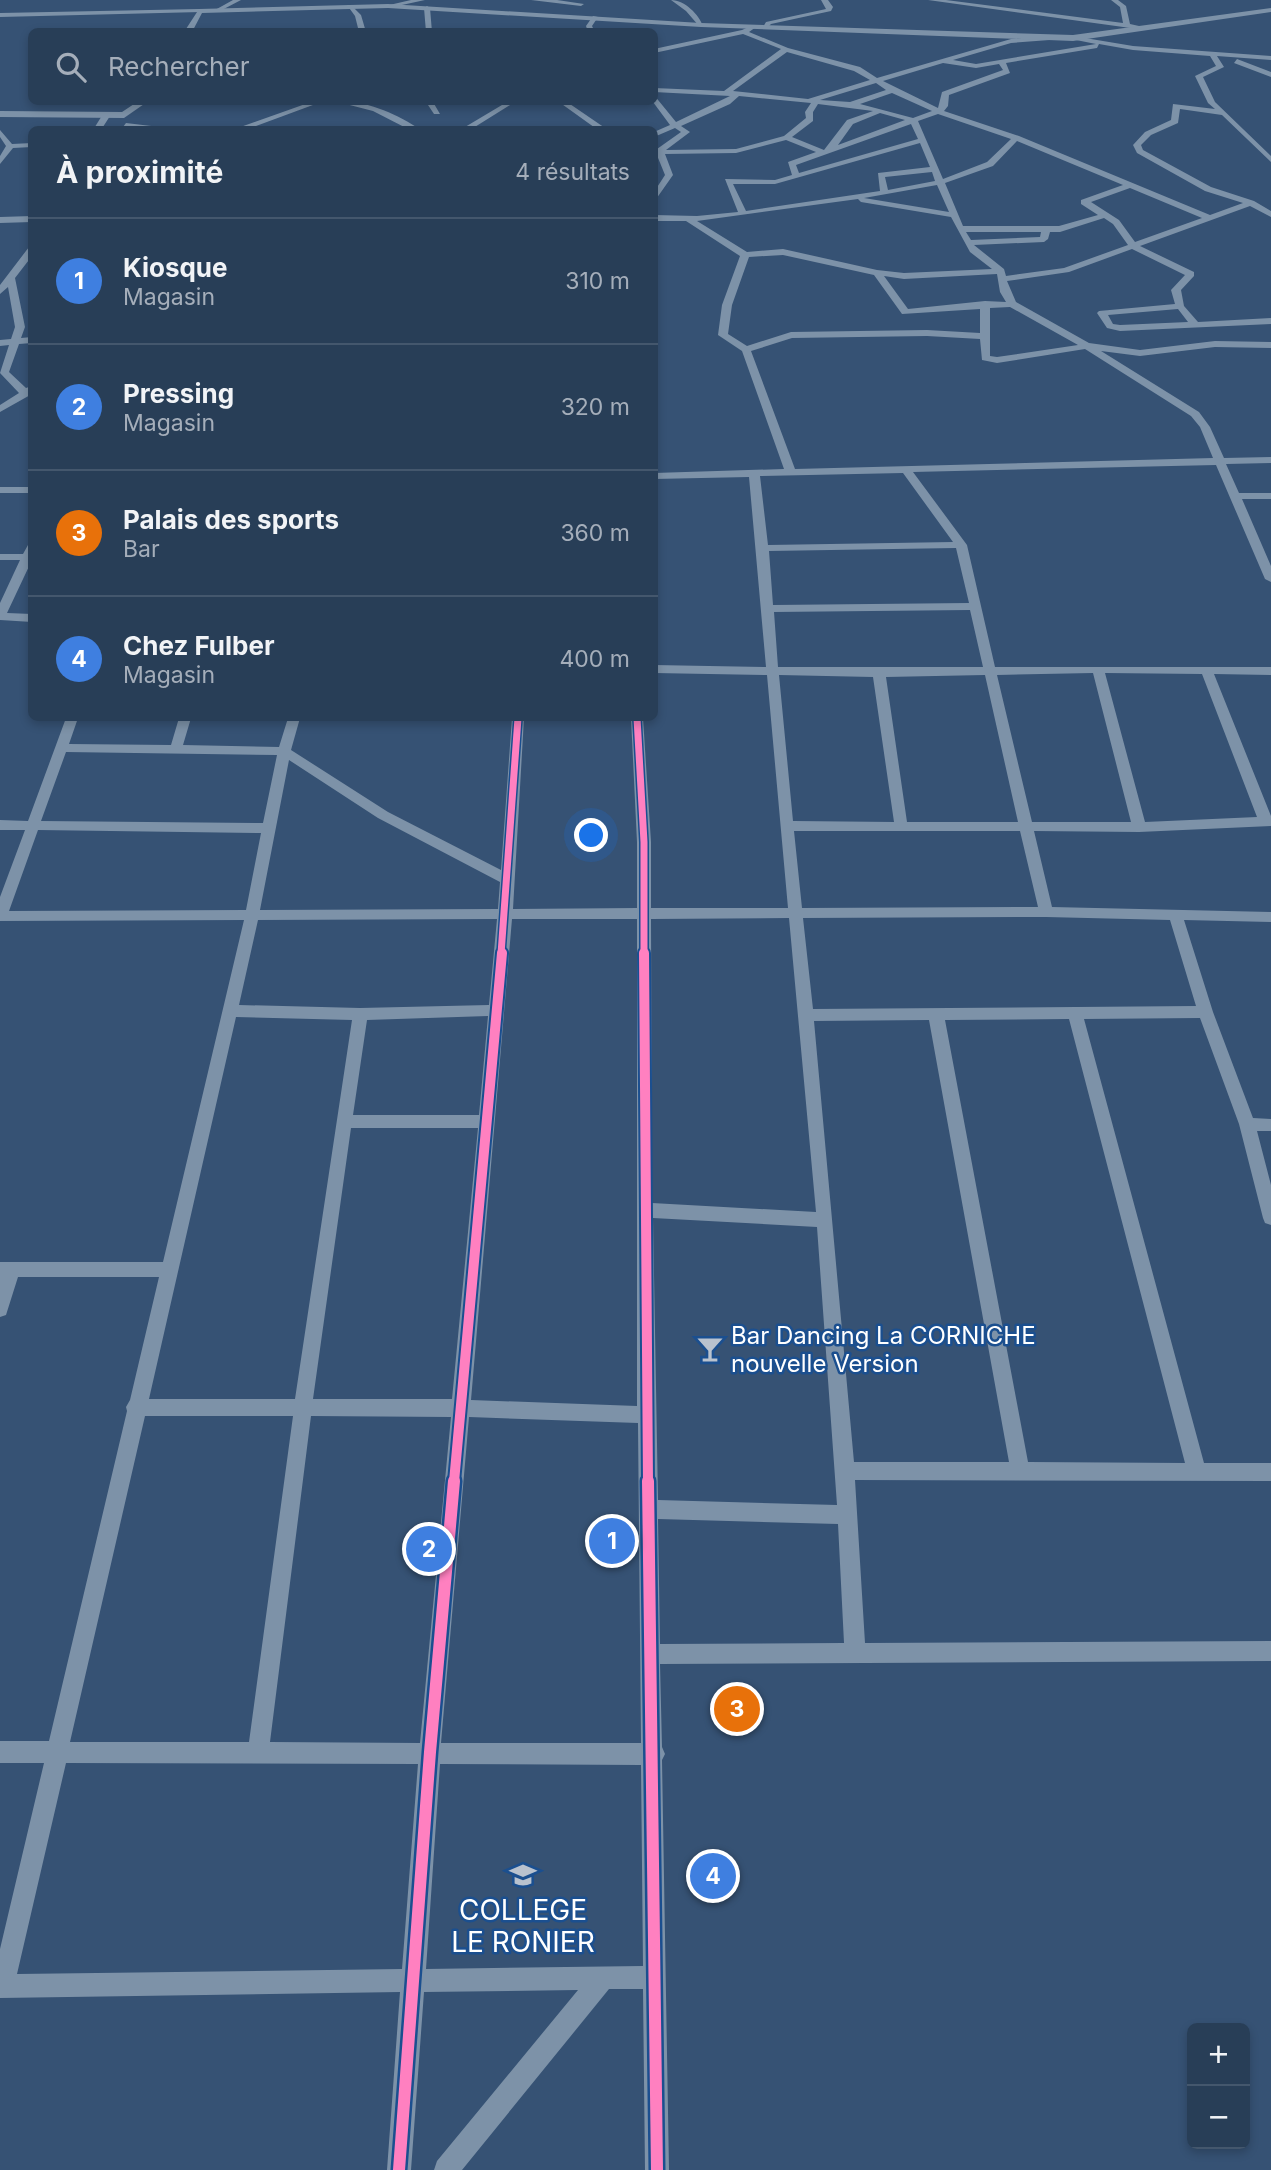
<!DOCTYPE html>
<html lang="fr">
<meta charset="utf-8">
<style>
:root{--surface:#283e57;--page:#344961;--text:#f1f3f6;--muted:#a5aeba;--line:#44576d;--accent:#b9c2ce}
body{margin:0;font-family:Inter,sans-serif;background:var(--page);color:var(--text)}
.controls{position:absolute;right:21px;bottom:21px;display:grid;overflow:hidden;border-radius:10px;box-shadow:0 4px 10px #0003}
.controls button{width:63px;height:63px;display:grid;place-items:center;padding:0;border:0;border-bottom:2px solid var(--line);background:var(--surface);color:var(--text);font:35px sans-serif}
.you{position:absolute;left:592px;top:836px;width:24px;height:24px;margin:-18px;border:5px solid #fff;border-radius:50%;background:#1a73e8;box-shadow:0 0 0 10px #1a73e833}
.badge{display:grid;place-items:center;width:46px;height:46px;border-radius:50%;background:var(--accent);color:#fff;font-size:23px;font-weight:700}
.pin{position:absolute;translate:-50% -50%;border:4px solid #fff;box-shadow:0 2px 7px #0006}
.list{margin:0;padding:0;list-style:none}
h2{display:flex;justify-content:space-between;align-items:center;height:91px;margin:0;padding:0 28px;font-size:30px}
h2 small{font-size:23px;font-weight:400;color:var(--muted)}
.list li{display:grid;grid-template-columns:46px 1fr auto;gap:21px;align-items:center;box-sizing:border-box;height:126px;padding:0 28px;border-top:2px solid var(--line)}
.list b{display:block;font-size:26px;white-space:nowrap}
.list p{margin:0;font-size:23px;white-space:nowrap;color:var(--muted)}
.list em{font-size:23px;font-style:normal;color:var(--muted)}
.icon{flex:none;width:38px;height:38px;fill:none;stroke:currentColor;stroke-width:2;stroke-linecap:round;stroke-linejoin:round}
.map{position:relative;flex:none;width:1271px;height:2170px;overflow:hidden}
.search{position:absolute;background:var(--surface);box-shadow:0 4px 10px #0003;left:28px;top:28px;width:630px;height:77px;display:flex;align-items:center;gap:18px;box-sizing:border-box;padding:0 24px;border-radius:10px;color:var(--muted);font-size:26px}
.panel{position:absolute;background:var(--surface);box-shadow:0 4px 10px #0003;left:28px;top:126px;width:630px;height:595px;border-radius:10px}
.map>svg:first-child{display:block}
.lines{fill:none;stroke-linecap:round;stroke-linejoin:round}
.minor{fill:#7d92a8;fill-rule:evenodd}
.tertiary{fill:#7d92a8;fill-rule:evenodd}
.cycleway-far2-casing{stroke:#1b4f8f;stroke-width:10}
.cycleway-far1-casing{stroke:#1b4f8f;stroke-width:14}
.cycleway-casing{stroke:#1b4f8f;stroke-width:17}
.cycleway-far2{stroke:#ff80c0;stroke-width:7}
.cycleway-far1{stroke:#ff80c0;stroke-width:10}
.cycleway{stroke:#ff80c0;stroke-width:12}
.labels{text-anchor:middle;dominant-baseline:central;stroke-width:5;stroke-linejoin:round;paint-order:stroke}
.poi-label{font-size:24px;fill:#fff;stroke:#1b4f8f;text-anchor:start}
.near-poi-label{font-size:28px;fill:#fff;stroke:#1b4f8f}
</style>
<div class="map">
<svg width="1271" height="2170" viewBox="0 0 1271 2170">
<rect width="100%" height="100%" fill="#365274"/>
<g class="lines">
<path class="minor" d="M233,0H241L220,11L215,10Z
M411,0H425L388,8L385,6Z
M531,0H557L584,4L581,6Z
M671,0C685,0 699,15 703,26H699L686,11Z
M821,0H828L833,7L831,11L771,24L766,29L763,27L766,22L826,9Z
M928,0H946L1123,23L1120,7L1111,0H1118L1126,6L1130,24L1148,28L1145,30Z
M347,5H351L361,15L366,32H359L355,16Z
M427,6L430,8L432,32H426L424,8Z
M199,9L201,12L0,17V13Z
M593,16L598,17L592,26L595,32H588L586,26Z
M753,25L756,27L749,32L788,48L860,67L877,78L1011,39L1060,37L1063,39L1011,43L953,60L976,64L1096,44L1071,39L1073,36L1133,46L1271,56V60L1217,56L1224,67L1203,77L1215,102L1271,156V162L1222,115L1180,109L1178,123L1151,135L1141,145L1143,150L1211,187L1254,201L1271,211V217L1250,206L1140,246L1194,272V276L1181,290L1184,306L1198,322L1271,318V324L1120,331L1107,328L1097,313L1099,311L1175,304L1171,290L1185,275L1132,249L1069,272L1007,281L1016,302L1089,343L1140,350L1215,341L1271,342V348L1215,347L1140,356L1101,351L1199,412L1210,427L1224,458L1271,457V463L1226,464L1239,493H1271V499H1242L1271,566V582L1265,579L1216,465L913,472L967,545L995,667H1271V675L1214,674L1271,816V826L1139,832L1034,831L1052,907L1271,912V922L1184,920L1213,1012L1253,1118L1271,1119V1131H1257L1271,1185V1225L1265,1223L1263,1218L1239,1124L1200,1018L1084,1019L1204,1463H1271V1481L855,1480L865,1643L1271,1641V1661L660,1664L662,1747L665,1754L662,1760L669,2170H645L643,1989H609L462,2170H434L437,2161L578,1990L424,1992L411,2170H387L400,1992L0,1998V1949L44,1763H0V1741H49L127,1411L126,1407L130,1400L159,1277H18L6,1315L0,1317V1262H163L244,920L0,921V897L25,830H0V820L28,821L66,718H78L69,744L171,745L179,718H191L183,745L279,747L288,718H300L291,750L388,812L501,870L512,718H524L513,909L637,908V842L631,718H643L651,842V908H788L767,675L654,673V665L766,667L749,477L654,479V473L784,469L742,351L718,335L722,305L740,256L686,221H654V215L697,216L738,212L725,179L775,180L792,175L788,162L816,152L786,140L736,153L665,154L673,175L654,202V192L665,175L654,148L657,149L681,132L675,128L654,137V132L670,125L653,102L654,95L676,122L730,96L654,92V88L724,91L781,49L743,34L654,53V49L742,30ZM1099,44L1133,50L1210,56L1216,66L1195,76L1208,103L1215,109L1173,104L1171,120L1145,132L1133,145L1137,153L1205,191L1243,203L1210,215L1019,136L944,111L948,106L949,95L1010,73L1006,63L1097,48ZM787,52L854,71L870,80L808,99L733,91ZM943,63L976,68L999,64L1003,70L942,92L938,108L883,81ZM876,83L886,90L850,102L820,100ZM892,93L932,111L913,118L860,104ZM739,96L811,103L805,112L806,118L784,136L736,149L666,150L690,132L681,126L730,104ZM818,104L873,111L847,120L824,150L792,137L813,121V112ZM880,113L905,120L838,145L853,124ZM938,114L1011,139L987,162L943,179L918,121ZM911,124L918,139L799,173L796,165ZM1017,141L1123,185L1081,200V204L1098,215L1059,226H963L945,183L993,166ZM920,143L930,167L878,173L880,191L746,211L733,184H775ZM932,172L935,181L888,190L885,177ZM937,185L949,212L864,198ZM1130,188L1202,218L1135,242L1119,220L1091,202ZM858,199L861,202L951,217L970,252L992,269L904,273L877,270L783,249L747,252L697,221ZM1104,218L1113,224L1128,245L1064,268L1006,276L1004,269L974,245L1044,242L1048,239L1050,232H1060ZM966,232H1041L1040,237L971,240ZM783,255L874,275L902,314L980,309V333L927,330L791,332L747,346L728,334L732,305L749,257ZM997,274L1000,292L1006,302L985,301L908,309L884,276L904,279ZM1010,307L1078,345L997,357L990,356V308ZM1178,309L1188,322L1120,325L1113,324L1108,315ZM927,336L980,339L982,360L997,363L1085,349L1191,416L1200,427L1213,458L795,469L751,351L792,338ZM903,473L953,542L768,545L760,476ZM956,548L969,603L773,605L769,551ZM970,610L983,667H778L774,612ZM1093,673L1131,822H1032L997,675ZM1105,673L1202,674L1257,817L1145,822ZM779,675L873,677L894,822L793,821ZM985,675L1018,822H907L886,677ZM66,752L277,755L263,823L41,821ZM289,760L378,818L500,882L498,909L260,910ZM38,830L261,833L246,910L9,911ZM794,831H1020L1038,907L802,908ZM1046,917L1170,920L1196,1006L813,1009L803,918ZM789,918L816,1212L652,1203L651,919ZM497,919L489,1005L360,1008L239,1005L258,920ZM512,919H637V1406L471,1400ZM488,1016L479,1115H353L367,1020ZM236,1017L352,1020L295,1399H149ZM1069,1019L1185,1463L1028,1462L945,1020ZM929,1020L1009,1462H854L814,1021ZM351,1128H478L452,1399H313ZM653,1218L817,1227L837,1505L658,1500ZM145,1416H293L249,1742H70ZM311,1416L451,1417L420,1743L270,1742ZM469,1417L638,1423L641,1743H441ZM658,1519L838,1524L844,1643L660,1644ZM66,1763L418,1764L402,1969L17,1974ZM440,1764L641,1765L643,1966L426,1969Z
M1237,59L1271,72V77L1234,63Z
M311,102H321L245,130H232Z
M338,102C366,100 397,114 421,130H410L373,111Z
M426,102H433L440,114H434Z
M507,102H515L470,130H460Z
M559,102H567L608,130H598Z
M103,114L110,116L101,130H93Z
M126,123L168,128L172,130L123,127Z
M0,130L12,144L32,143V147L13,148L0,164V156L6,146L0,137Z
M32,216V222L0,223V217Z
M29,247H32V256L15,278L25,327L21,338L32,337V343L19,344L9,372L26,388L32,386V394L0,412V405L19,393L0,373L9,345L0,346V340L11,339L15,327L8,287L0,294V285Z
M0,487H32V493H0Z
M32,544V560L7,613L32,614V622L0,620V603L20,560H0V554H23L28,545Z"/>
<path class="tertiary" d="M388,4L701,23L1073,35L1271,8V12L1073,41L701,27L388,8L202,13L192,32H184L199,9Z
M137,102H147L124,118L0,117V111L122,112Z"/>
<g class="cycleway-far2-casing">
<path id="cycleway-far2" d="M637,718L644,842V954
M501,954L518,718"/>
</g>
<g class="cycleway-far1-casing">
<path id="cycleway-far1" d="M644,953L648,1482
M454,1482L502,953"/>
</g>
<g class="cycleway-casing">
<path id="cycleway" d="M648,1481L657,2170
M399,2170L430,1752L454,1481"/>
</g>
<use href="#cycleway-far2" class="cycleway-far2"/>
<use href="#cycleway-far1" class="cycleway-far1"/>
<use href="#cycleway" class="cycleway"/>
</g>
<defs>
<g id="bar-bare" transform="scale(2.1)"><path d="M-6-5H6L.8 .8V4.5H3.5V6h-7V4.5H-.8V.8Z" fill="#b9c2ce" stroke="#1b4f8f" stroke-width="2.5" paint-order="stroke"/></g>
<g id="school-bare" transform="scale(2.1)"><path d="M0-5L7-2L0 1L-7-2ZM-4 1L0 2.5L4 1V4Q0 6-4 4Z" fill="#b9c2ce" stroke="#1b4f8f" stroke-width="2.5" paint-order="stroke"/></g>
</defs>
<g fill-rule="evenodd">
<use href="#bar-bare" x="710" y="1349"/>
<use href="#school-bare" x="523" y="1875"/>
</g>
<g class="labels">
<g class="poi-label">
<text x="731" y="1335">Bar Dancing La CORNICHE<tspan x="731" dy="28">nouvelle Version</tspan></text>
</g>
<g class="near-poi-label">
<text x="523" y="1910">COLLEGE<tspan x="523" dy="32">LE RONIER</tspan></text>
</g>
</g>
</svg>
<div class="controls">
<button>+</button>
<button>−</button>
</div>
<div class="you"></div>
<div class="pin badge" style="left:612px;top:1541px;background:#3f7fe0">1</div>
<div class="pin badge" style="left:429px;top:1549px;background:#3f7fe0">2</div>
<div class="pin badge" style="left:737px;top:1709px;background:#e8710a">3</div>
<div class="pin badge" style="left:713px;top:1876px;background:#3f7fe0">4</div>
<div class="search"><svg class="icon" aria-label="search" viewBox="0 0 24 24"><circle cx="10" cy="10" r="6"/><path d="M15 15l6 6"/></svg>Rechercher</div>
<section class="panel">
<h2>À proximité<small>4 résultats</small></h2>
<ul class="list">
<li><span class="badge" style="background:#3f7fe0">1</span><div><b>Kiosque</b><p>Magasin</p></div><em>310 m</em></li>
<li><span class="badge" style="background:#3f7fe0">2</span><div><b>Pressing</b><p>Magasin</p></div><em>320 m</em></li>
<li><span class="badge" style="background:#e8710a">3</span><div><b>Palais des sports</b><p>Bar</p></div><em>360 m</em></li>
<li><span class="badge" style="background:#3f7fe0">4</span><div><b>Chez Fulber</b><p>Magasin</p></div><em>400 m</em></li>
</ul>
</section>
</div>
